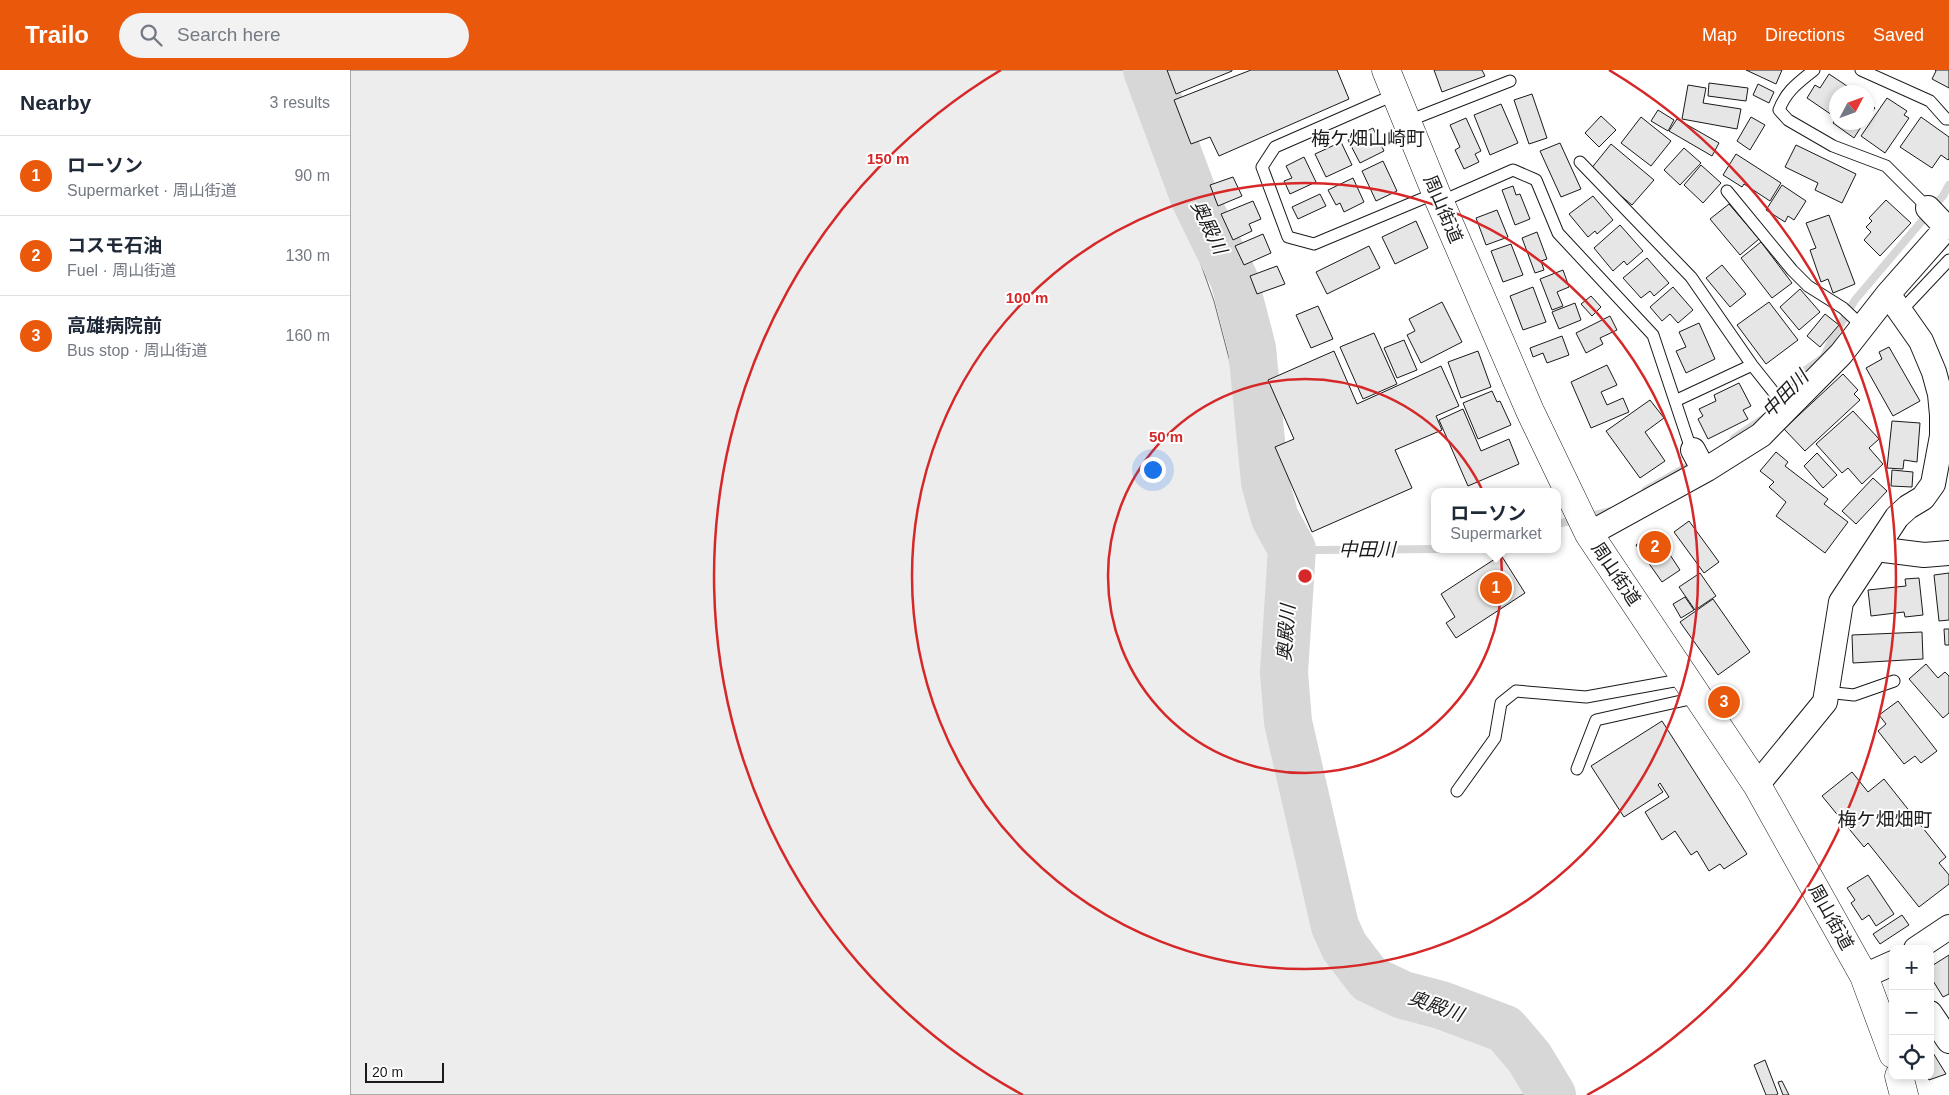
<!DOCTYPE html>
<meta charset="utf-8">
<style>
:root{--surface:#fff;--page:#f2f2f3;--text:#1f2937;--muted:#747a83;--line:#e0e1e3;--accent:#ea580c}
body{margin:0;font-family:Helvetica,"Noto Sans JP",sans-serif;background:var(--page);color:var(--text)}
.controls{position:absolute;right:15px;bottom:15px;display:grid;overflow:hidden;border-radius:10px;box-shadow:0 2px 8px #0003}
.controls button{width:45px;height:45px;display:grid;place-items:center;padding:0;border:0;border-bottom:1px solid var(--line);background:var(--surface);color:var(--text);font:25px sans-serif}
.compass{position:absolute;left:1479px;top:15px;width:45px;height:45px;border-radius:50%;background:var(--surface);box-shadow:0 2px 8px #0003;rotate:49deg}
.scale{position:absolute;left:15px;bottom:12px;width:79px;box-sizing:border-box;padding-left:5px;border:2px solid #1a1a1a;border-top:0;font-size:14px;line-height:18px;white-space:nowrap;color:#1a1a1a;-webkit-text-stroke:4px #fff;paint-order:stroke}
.you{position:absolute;left:802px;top:399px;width:18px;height:18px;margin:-12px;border:4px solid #fff;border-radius:50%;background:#1a73e8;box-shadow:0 0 0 8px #1a73e833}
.badge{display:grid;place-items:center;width:32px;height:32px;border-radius:50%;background:var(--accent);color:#fff;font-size:16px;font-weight:700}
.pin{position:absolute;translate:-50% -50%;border:2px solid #fff;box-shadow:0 1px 5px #0006}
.popup{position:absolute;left:1081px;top:418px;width:130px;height:65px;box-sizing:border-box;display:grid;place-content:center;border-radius:10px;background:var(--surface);filter:drop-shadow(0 1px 4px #0005);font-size:16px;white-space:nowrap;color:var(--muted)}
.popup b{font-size:19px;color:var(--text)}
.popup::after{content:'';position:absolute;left:50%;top:100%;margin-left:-10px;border:10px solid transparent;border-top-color:var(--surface)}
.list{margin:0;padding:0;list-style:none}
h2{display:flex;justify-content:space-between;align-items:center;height:65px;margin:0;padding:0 20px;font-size:21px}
h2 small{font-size:16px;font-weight:400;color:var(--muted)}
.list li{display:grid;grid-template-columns:32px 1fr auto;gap:15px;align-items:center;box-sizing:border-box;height:80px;padding:0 20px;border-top:1px solid var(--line)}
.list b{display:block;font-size:19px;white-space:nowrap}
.list p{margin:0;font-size:16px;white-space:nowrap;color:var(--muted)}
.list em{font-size:16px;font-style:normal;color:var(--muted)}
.icon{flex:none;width:28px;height:28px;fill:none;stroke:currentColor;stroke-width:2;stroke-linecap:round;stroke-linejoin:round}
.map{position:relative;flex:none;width:1599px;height:1025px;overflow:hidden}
header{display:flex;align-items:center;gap:30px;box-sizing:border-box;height:70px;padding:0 25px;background:var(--accent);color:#fff}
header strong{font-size:24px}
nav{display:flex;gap:28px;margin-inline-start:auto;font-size:18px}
.search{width:350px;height:45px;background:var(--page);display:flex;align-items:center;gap:12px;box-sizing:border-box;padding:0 18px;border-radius:28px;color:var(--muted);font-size:19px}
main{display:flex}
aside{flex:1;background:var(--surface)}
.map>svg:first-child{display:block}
.green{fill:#ededed;stroke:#6a6a6a}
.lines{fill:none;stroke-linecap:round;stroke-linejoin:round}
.stream{stroke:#d7d7d7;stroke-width:8}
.river{stroke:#d7d7d7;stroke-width:48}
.building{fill:#e6e6e6;stroke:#1a1a1a}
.lane-casing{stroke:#1a1a1a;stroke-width:13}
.street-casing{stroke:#1a1a1a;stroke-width:26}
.highway-casing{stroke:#1a1a1a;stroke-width:29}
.lane{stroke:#fff;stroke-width:11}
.street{stroke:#fff;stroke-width:24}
.highway{stroke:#fff;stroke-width:28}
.ring{fill:none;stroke:#d62828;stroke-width:2.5}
.labels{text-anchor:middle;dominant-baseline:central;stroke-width:4;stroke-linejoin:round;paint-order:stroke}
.street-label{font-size:18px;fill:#1a1a1a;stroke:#fff}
.neighbourhood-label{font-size:19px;fill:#1a1a1a;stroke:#fff}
.water-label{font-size:19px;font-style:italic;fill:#1a1a1a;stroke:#fff}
.centre{fill:#d62828;stroke:#fff;stroke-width:2.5}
.ring-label{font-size:15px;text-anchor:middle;font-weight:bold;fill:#d62828;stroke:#fff;stroke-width:4;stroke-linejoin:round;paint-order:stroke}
</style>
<header>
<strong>Trailo</strong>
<div class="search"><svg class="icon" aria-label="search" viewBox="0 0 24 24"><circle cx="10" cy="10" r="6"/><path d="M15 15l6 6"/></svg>Search here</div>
<nav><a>Map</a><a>Directions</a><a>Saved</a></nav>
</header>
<main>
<aside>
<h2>Nearby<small>3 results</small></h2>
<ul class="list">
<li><span class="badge">1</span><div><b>ローソン</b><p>Supermarket · 周山街道</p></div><em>90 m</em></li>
<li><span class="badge">2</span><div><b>コスモ石油</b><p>Fuel · 周山街道</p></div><em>130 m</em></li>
<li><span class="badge">3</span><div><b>高雄病院前</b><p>Bus stop · 周山街道</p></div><em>160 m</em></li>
</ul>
</aside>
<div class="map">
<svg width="1599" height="1025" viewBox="0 0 1599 1025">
<rect width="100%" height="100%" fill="#fff"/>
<path class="green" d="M0,0H782L864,231L920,444L930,536L966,765L976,860L1014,900L1122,947L1170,997L1187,1025H0Z"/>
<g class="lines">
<path class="stream" d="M1428,332L1450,304L1474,287L1483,267L1505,230L1593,126L1599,115
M1384,368L1414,348
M1296,420L1347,391
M1207,454L1261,441
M942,479L968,480L1092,479"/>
<path class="river" d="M797,0L844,127L884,209L902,278L915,412L925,448L942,479L934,602L938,652L985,856L994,876L1019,909L1053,925L1091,935L1155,959L1179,987L1202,1025"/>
</g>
<path class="building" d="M817,0H882V1L826,24Z
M901,0H987L999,29L869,86L860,67L841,74L824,30Z
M1084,0H1132L1135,6L1092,22Z
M1396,0H1432L1426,14Z
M1585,0H1599V18L1582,9L1586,1Z
M1479,4L1500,18L1497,22H1486V38L1482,45L1457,28L1465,15L1470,18Z
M1359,13L1398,18L1396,31L1358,26Z
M1408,14L1424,22L1419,33L1403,25Z
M1338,15L1356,18L1353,33L1391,39L1387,59L1332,49Z
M1182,24L1197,68L1179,74L1164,30Z
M1537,28L1557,41L1554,45L1559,48L1535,83L1511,66Z
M1516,32L1525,38L1516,49Z
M1151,34L1168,73L1140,85L1124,45Z
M1308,40L1324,50L1318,61L1301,51Z
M1251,46L1266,60L1249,77L1235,63Z
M1291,47L1321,71L1301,96L1271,73Z
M1401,47L1415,55L1400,80L1387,71Z
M1571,47L1599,67V89L1598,90L1591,85L1582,98L1550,77Z
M1116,48L1131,81L1125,84L1129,92L1114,99L1105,80L1110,77L1100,55Z
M1327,49L1369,73L1362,86L1319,61Z
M1486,49V52H1514L1504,68L1483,53Z
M1023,58L1034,81L1010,93L998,70Z
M991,72L1002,95L976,107L965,84Z
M1210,73L1231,119L1211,127L1190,81Z
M1261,74L1304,110L1282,135L1240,100Z
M1446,75L1506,104L1492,133L1465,120L1468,113L1435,97Z
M1334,78L1351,93L1330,115L1314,100Z
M1386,84L1431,113L1420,131L1394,114L1392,117L1373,105Z
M954,87L966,112L940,124L934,111L942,108L936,96Z
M1033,91L1047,121L1026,131L1012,101Z
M1351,95L1371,113L1353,133L1334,115Z
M883,107L892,126L868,136L860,115Z
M1003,108L1014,132L994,142L990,133L986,135L978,120Z
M1432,115L1456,131L1444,150L1438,146L1435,152L1416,140Z
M1163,116L1166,125L1170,124L1180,149L1165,155L1152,120Z
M970,124L976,136L948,149L942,137Z
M1243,126L1263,150L1247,164L1245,161L1238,167L1219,144Z
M1536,130L1561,153L1530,186L1514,170L1521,162L1516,157L1522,151L1519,148Z
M903,131L911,149L899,154L902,161L883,170L871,144Z
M1379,134L1409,169L1390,185L1360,149Z
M1147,140L1158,167L1136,175L1126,148Z
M1479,145L1505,214L1483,223L1478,209L1471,212L1460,180L1466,178L1456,153Z
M1066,151L1078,178L1045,194L1032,167Z
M1270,155L1293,181L1277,195L1274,191L1263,201L1244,178Z
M1187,162L1197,189L1191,191L1194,200L1185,203L1172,168Z
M913,164L921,183L894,195L885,176Z
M1411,172L1442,213L1422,228L1391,188Z
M1161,174L1173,205L1153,212L1141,181Z
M1019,176L1030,198L977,224L966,202Z
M1297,188L1319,213L1304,226L1300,221L1291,228L1273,208Z
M1372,195L1396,224L1380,237L1356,208Z
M927,196L935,214L907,224L900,206Z
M1213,200L1219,217L1207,222L1213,236L1202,240L1190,209Z
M1183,217L1196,252L1173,260L1160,226Z
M1323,217L1343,240L1328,253L1320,244L1312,251L1300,237Z
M1450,219L1470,242L1449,260L1430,237Z
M1241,226L1251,237L1242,246L1231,234Z
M1092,232L1112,272L1071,293L1057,265L1065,261L1059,249Z
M1419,232L1448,270L1416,294L1387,255Z
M1225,233L1231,250L1209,259L1202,242Z
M968,236L983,269L961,278L946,245Z
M1475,244L1489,255L1470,277L1457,266Z
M1260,246L1267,260L1250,268L1253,274L1236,283L1226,263Z
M1349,253L1365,289L1336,303L1326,281L1336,277L1329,262Z
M1024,263L1047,314L1013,329L990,277Z
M1212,266L1219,285L1197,293L1193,283L1183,287L1180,278Z
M1054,270L1067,300L1047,308L1034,278Z
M1539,277L1570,331L1543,346L1516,298L1532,289L1529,282Z
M984,281L1007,334L1091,296L1109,336L1086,346L1092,360L1045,380L1062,418L962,462L925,377L944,369L918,310Z
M1128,281L1141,317L1111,328L1098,292Z
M1257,295L1267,315L1251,322L1257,335L1273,328L1279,342L1241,358L1221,312Z
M1493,304L1508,320L1504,324L1510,330L1455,381L1434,359Z
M1389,313L1401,336L1393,340L1398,349L1358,369L1348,349L1353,346L1349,339L1366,331L1364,325Z
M1142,321L1147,332L1150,331L1161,355L1128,369L1113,333Z
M1300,330L1314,348L1295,362L1315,391L1290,408L1256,361Z
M1113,339L1131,381L1159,369L1169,394L1118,416L1089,350Z
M1503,341L1529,369L1519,378L1533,394L1512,414L1498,398L1492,403L1466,374Z
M1542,351L1570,353L1567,392L1554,390L1553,399L1537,398Z
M1426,382L1438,392L1435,396L1478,429L1474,434L1498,452L1475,483L1426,446L1436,432L1419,417L1424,412L1410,401Z
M1467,383L1487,405L1473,418L1454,396Z
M1542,400L1563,402L1562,417L1541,416Z
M1523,408L1537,421L1506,454L1492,441Z
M1339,451L1369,492L1354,503L1324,462Z
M1305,462L1330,500L1312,512L1286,475Z
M1151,485L1175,523L1106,568L1096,553L1105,547L1091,524Z
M1350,503L1366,526L1345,540L1329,517Z
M1599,503V550L1589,551L1584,505Z
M1569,508L1573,545L1555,547L1554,542L1521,546L1518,520L1556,516L1555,509Z
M1335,527L1344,540L1331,548L1323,534Z
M1363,529L1400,582L1368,605L1330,552Z
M1594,559H1599V575H1595Z
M1572,562L1573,589L1503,593L1502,565Z
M1576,594L1588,608L1595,602L1599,606V643L1593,648L1559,609Z
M1548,631L1587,681L1571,693L1565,686L1554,694L1528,661L1536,654L1529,645Z
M1312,651L1397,784L1374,799L1370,794L1359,801L1347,781L1341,785L1325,761L1312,770L1295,742L1319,727L1310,713L1308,715L1313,722L1274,747L1241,696Z
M1502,702L1518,722L1534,709L1596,787L1589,793L1599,805V814L1569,837L1518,773L1514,777L1472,726Z
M1518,805L1544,844L1526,856L1519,845L1512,850L1501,833L1505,830L1497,818Z
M1552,845L1559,855L1530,874L1523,864Z
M1599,885V924L1593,927L1580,906V897Z
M1580,978L1596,1004L1579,1010L1577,1006H1580Z
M1415,990L1428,1024L1426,1025H1416L1404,995Z
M1432,1011L1439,1025H1433L1428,1012Z"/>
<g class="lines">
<g class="lane-casing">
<path id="lane" d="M1464,0C1448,13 1436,21 1429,40L1438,50L1483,76L1536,96L1578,138
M1511,0L1580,31L1596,49H1599
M1046,24L925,77L912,97L938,167L964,174L1086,123
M1058,51L1160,11
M1230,92L1341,207L1402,295L1437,339
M1377,121L1442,200L1458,216L1493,238L1512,256
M1090,132L1163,100L1186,110L1208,163L1303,265L1340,376L1343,380
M1550,242L1599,190
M1325,331L1402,295
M1476,622L1504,625L1544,611
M1227,699L1246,650L1349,627
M1107,721L1145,668L1151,633L1166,621L1236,627L1335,609"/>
</g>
<g class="street-casing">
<path id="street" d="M1578,138L1597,158
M1343,380L1350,393L1357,399
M1239,464L1357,399L1411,365L1491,284L1538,224
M1526,479L1574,485L1599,483
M1407,715L1475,632L1491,532L1547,447L1558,437L1573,428L1583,414L1592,366V345L1590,324L1584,302L1571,271L1538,224L1599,155
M1566,879L1599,857
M1514,906L1543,893
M1580,943L1599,971"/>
</g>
<g class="highway-casing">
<path id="highway" d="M1036,0L1086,123L1180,341L1239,464L1407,715L1514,906L1543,984
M1549,1006L1554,1025"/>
</g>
<use href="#lane" class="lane"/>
<use href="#street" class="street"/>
<use href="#highway" class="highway"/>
</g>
<g class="ring">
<circle cx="955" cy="506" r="197"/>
<circle cx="955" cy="506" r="393"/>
<path d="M673 1025A590 590 0 0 1 651 0M1259 0A590 590 0 0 1 1237 1025"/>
</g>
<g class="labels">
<g class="street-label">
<text transform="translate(1093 139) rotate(67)">周山街道</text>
<text transform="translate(1266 504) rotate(56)">周山街道</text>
<text transform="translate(1481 847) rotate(61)">周山街道</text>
</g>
<g class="neighbourhood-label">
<text x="1018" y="68">梅ケ畑山崎町</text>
<text x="1535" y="749">梅ケ畑畑町</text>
</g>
<g class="water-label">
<text transform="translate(859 157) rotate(64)">奥殿川</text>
<text transform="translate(1435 324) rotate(-46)">中田川</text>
<text x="1017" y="479">中田川</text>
<text transform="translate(936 563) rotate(-86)">奥殿川</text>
<text transform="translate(1086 936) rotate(19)">奥殿川</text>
</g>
</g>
<circle cx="955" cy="506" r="8" class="centre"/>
<g class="ring-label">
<text x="538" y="94">150 m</text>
<text x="677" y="233">100 m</text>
<text x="816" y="372">50 m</text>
</g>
</svg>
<div class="controls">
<button>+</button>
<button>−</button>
<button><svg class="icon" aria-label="locate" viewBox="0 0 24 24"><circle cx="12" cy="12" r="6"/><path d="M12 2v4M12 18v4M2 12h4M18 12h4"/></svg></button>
</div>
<svg class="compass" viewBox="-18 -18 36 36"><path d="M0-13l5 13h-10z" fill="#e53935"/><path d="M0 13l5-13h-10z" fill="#747a83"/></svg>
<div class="scale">20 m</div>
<div class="you"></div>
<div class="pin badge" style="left:1146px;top:518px">1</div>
<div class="popup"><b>ローソン</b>Supermarket</div>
<div class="pin badge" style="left:1305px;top:477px">2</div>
<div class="pin badge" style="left:1374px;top:632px">3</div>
</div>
</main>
